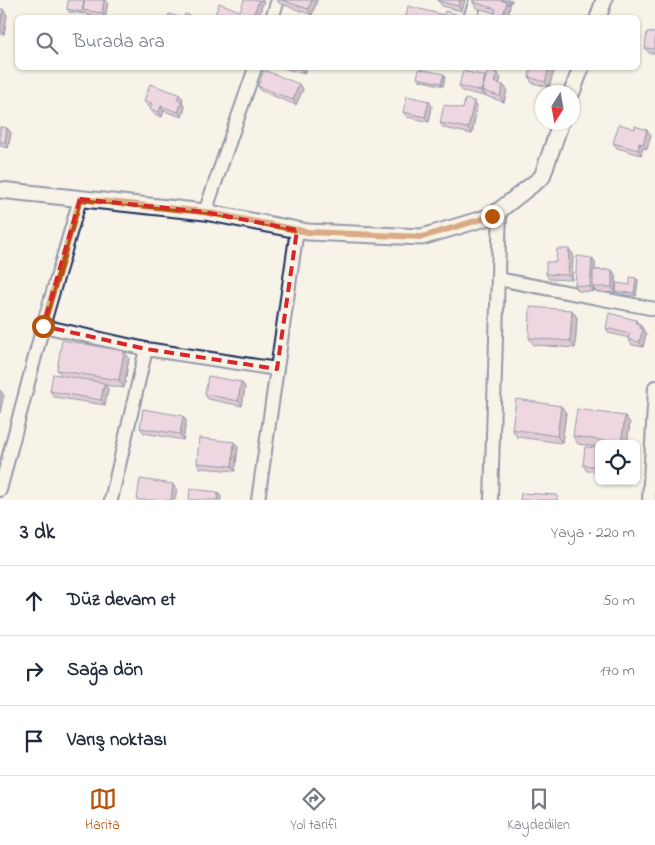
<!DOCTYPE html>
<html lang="tr">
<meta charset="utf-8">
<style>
:root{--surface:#fff;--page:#f6f6f7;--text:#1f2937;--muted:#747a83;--line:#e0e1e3;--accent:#b45309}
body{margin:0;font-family:"Indie Flower",sans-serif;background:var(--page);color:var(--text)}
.controls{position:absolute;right:15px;bottom:15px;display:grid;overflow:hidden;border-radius:8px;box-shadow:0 1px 4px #0004}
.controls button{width:45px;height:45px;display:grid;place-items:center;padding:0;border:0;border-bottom:1px solid var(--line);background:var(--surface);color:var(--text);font:25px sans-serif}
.compass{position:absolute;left:535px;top:85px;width:45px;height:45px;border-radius:50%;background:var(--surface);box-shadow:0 1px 4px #0004;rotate:191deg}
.stop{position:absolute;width:15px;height:15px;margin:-11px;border:4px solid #b45309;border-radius:50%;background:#fff}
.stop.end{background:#b45309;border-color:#fff;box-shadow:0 1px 5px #0008}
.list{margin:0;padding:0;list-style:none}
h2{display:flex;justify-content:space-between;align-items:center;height:65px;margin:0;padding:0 20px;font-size:21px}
h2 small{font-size:16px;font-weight:400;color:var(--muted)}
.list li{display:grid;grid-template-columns:32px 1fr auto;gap:15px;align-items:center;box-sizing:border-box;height:70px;padding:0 20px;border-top:1px solid var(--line)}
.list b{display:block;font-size:19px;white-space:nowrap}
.list em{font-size:16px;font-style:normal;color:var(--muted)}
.icon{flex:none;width:28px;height:28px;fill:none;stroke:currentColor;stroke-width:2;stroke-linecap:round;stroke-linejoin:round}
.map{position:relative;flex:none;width:655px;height:500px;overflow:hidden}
.search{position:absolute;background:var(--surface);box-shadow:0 1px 4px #0004;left:15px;right:15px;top:15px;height:55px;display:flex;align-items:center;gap:12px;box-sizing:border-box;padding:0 18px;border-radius:8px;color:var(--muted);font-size:19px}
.sheet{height:275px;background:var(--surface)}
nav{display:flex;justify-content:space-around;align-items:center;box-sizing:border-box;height:70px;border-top:1px solid var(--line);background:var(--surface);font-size:14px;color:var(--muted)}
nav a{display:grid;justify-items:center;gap:2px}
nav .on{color:var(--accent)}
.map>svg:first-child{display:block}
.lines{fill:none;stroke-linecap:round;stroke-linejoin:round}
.minor-casing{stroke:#1b2f5e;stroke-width:16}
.tertiary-casing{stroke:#1b2f5e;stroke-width:19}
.minor{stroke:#f7f3e8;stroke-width:12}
.tertiary{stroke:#f7f3e8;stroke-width:15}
.wall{fill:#c59dbc;stroke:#1b2f5e}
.shaded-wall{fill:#a08099;stroke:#1b2f5e}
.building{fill:#e5b7db;stroke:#1b2f5e}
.route{stroke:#b45309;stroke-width:6}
.marked{fill:none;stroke:#d62828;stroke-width:4;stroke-dasharray:10 6;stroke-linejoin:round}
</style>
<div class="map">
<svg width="655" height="500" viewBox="0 0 655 500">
<rect width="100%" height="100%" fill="#f7f3e8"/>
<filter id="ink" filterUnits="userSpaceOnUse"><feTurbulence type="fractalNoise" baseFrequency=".02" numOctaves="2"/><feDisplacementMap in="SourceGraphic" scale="10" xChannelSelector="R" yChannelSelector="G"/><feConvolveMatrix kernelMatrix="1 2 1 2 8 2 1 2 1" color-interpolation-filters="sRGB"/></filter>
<g filter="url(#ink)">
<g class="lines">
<g class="minor-casing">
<path id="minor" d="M272,18L278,0
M470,18L476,0
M205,212L255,68
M498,279L655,309
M43,326L146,349L277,369
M0,490L43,326L80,199
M111,500L146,349
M258,500L297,230
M491,500L500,210
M649,500L655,387"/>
</g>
<g class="tertiary-casing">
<path id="tertiary" d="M598,18L604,0
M572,92L581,68
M0,190L205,212L308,232L422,237L492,216L542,177L561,122"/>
</g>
<use href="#minor" class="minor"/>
<use href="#tertiary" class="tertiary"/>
</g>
<path class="wall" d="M277,0H317V1L312,15L279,3Z
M438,0H465L462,11L442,6Z
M473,0H512L510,5H509L510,7L507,18H494L495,13L476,8L473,2Z
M108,2L105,18L87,15L85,12L84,14L69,12L67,9Z
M0,9L7,15L4,34H0Z
M655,33V53H649L645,48Z
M283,68H307L304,74Z
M531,68H555L549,87L532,83L529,77Z
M445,77L443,86L419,80L417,78Z
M486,78H501L499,84L503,85L507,90L504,102L486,96L485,95L484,96L462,91L459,86Z
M299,84L303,89L296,105L261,91L258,86Z
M183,99L182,102L185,107L182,117L164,111L162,117L154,114L150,109L151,107L148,106L144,101Z
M432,106L429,122L407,117L403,112Z
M477,106L472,134L444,128L440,123L463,109Z
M0,127L7,128L11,133L8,148L0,146Z
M651,135L647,149L643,148L641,155L617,148L613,143Z
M569,249L573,254L572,280L549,279L546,274Z
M592,258L595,263V270H612L616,276L615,293L597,292L593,288V292L578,291L575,285Z
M638,280L636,296L618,294L616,292Z
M572,310L577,318L575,348L534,345L529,338Z
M636,320L646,334L643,347L632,345L628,339L629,338L609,333L606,328Z
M124,351L129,358L124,388L105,385L108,389L105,405L54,397L50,391L62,376L57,370Z
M241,382L245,387L242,406L208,399L205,394Z
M561,406L566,413L562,443L517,437L512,429Z
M183,416L186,421L183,440L144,433L140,428Z
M625,416L630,423L627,444H599V447L578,444L573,436Z
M234,442L238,447L235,471L200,468L197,463Z
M599,448V472L587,471L583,465Z"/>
<path class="shaded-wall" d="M104,0H106L108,2L105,18L102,13Z
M259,0L264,1L258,18H252Z
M312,0H317V1L312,15L308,9Z
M460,0H465L462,11L458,6Z
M509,0H512L510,5L509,3Z
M507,2L510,7L507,18H502Z
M3,9L7,15L4,34L0,29Z
M301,68H307L304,74L301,69Z
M549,68H555L549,87L545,82Z
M497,73L501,78L498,88L494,82Z
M444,74L445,77L443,86L441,83Z
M485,76L488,81L482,91L485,95L484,96L481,91Z
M299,84L303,89L296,105L293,100Z
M503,85L507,90L504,102L500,96Z
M179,94L183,99L180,105L177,100Z
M429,101L432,106L429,122L425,117Z
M474,101L477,106L472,134L468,128Z
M182,102L185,107L182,117L178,112Z
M161,106L164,111L162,117L159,112Z
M7,128L11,133L8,148L5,142Z
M647,130L651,135L647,149L643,144Z
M639,143L643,148L641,155L638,150Z
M569,249L573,254L572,280L568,275Z
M592,258L595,263L593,292L590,287Z
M612,270L616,276L615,293L612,287Z
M636,278L638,280L636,296L634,293Z
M572,310L577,318L575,348L570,341Z
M640,324L646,334L643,347L639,342V328Z
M124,351L129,358L124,388L119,380Z
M241,382L245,387L242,406L238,401Z
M104,383L108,389L105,405L101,400Z
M0,390L4,395L0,413Z
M561,406L566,413L562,443L557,436Z
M183,416L186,421L183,440L180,434Z
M625,416L630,423L627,444H621Z
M234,442L238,447L235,471L232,466Z
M173,484L177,489L175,500H171Z
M218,492L221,497V500H217Z"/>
<path class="building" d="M68,0H84L82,12L67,9Z
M85,0H104L102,13L83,10Z
M244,0H259L252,18H214L219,3L240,11Z
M282,0H312L308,9Z
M438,0H460L458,6L438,1Z
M473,0H501L507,2L502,18H494L496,9L473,2Z
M501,0H509V3Z
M408,6L444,15L445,11L456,14L455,18H411L406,16Z
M0,9H3L0,29Z
M169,14L182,18H168Z
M185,14L193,17V18H184Z
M647,32L655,33V49L645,48Z
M531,68H549L545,82L529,77Z
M419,69L444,74L441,83L417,78Z
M264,70L299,84L293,100L258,86Z
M488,70L497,73L494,82L503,85L500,96L482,91Z
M463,71L485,76L481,91L459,86Z
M150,84L179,94L177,100L182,102L178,112L161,106L159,112L150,109L152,103L144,101Z
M407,96L429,101L425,117L403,112Z
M465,99L474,101L468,128L440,123L444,105L463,109Z
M619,124L635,129V126L647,130L643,144L639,143L638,150L613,143Z
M0,127L7,128L5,142H0Z
M557,249H569L568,275L546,274V262H556Z
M577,256L592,258L590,287L575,285Z
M593,270H612V287H593Z
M630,277L636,278L634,293L616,292L617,283L630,285Z
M530,307L572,310L570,341L529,338Z
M609,313L636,320L635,323L640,324L639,328L643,329L639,342L628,339L630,334L606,328Z
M62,340L124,351L119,380L57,370Z
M53,374L104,383L101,400L50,391Z
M208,376L241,382L238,401L205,394Z
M516,399L561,406L557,436L512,429Z
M143,409L183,416L180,434L140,428Z
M577,409L625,416L621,443L573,436Z
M199,438L234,442L232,466L197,463Z
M585,447L599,448V467L583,465Z
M140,479L173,484L171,500H137Z
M190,489L218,492L217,500H189Z
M521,493L557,495V500H520Z"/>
</g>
<g class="lines" filter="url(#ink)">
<path class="route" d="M43,326L80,199L205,212L308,232L422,237L492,216"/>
</g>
<path d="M0 0H655V500H0ZM80,199L205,212L297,230L277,369L146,349L43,326Z" fill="#f7f3e8" fill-opacity=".55" fill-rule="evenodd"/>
<path class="marked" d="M80,199L205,212L297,230L277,369L146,349L43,326Z"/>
</svg>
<div class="controls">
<button><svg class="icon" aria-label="locate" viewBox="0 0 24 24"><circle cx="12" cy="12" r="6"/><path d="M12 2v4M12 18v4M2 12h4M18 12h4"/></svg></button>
</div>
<svg class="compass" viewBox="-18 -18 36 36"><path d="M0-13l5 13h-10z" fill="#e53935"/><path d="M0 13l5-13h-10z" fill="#747a83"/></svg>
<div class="stop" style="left:43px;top:326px"></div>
<div class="stop end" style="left:492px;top:216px"></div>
<div class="search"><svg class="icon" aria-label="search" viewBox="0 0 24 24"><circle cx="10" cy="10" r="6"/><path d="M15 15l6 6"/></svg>Burada ara</div>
</div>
<section class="sheet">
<h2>3 dk<small>Yaya · 220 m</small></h2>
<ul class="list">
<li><svg class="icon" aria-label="ahead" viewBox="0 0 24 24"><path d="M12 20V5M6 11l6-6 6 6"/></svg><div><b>Düz devam et</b></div><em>50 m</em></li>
<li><svg class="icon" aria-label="right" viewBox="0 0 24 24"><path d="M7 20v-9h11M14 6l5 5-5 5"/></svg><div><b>Sağa dön</b></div><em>170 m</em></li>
<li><svg class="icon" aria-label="arrive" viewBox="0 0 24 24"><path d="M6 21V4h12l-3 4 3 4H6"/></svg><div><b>Varış noktası</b></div></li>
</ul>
</section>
<nav>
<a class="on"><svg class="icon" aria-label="map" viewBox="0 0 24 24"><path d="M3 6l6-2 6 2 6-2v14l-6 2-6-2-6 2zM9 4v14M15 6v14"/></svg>Harita</a>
<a><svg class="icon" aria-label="directions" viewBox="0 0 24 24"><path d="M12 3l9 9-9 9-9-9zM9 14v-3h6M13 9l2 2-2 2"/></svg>Yol tarifi</a>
<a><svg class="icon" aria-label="saved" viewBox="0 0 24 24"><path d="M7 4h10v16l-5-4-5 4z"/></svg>Kaydedilen</a>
</nav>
